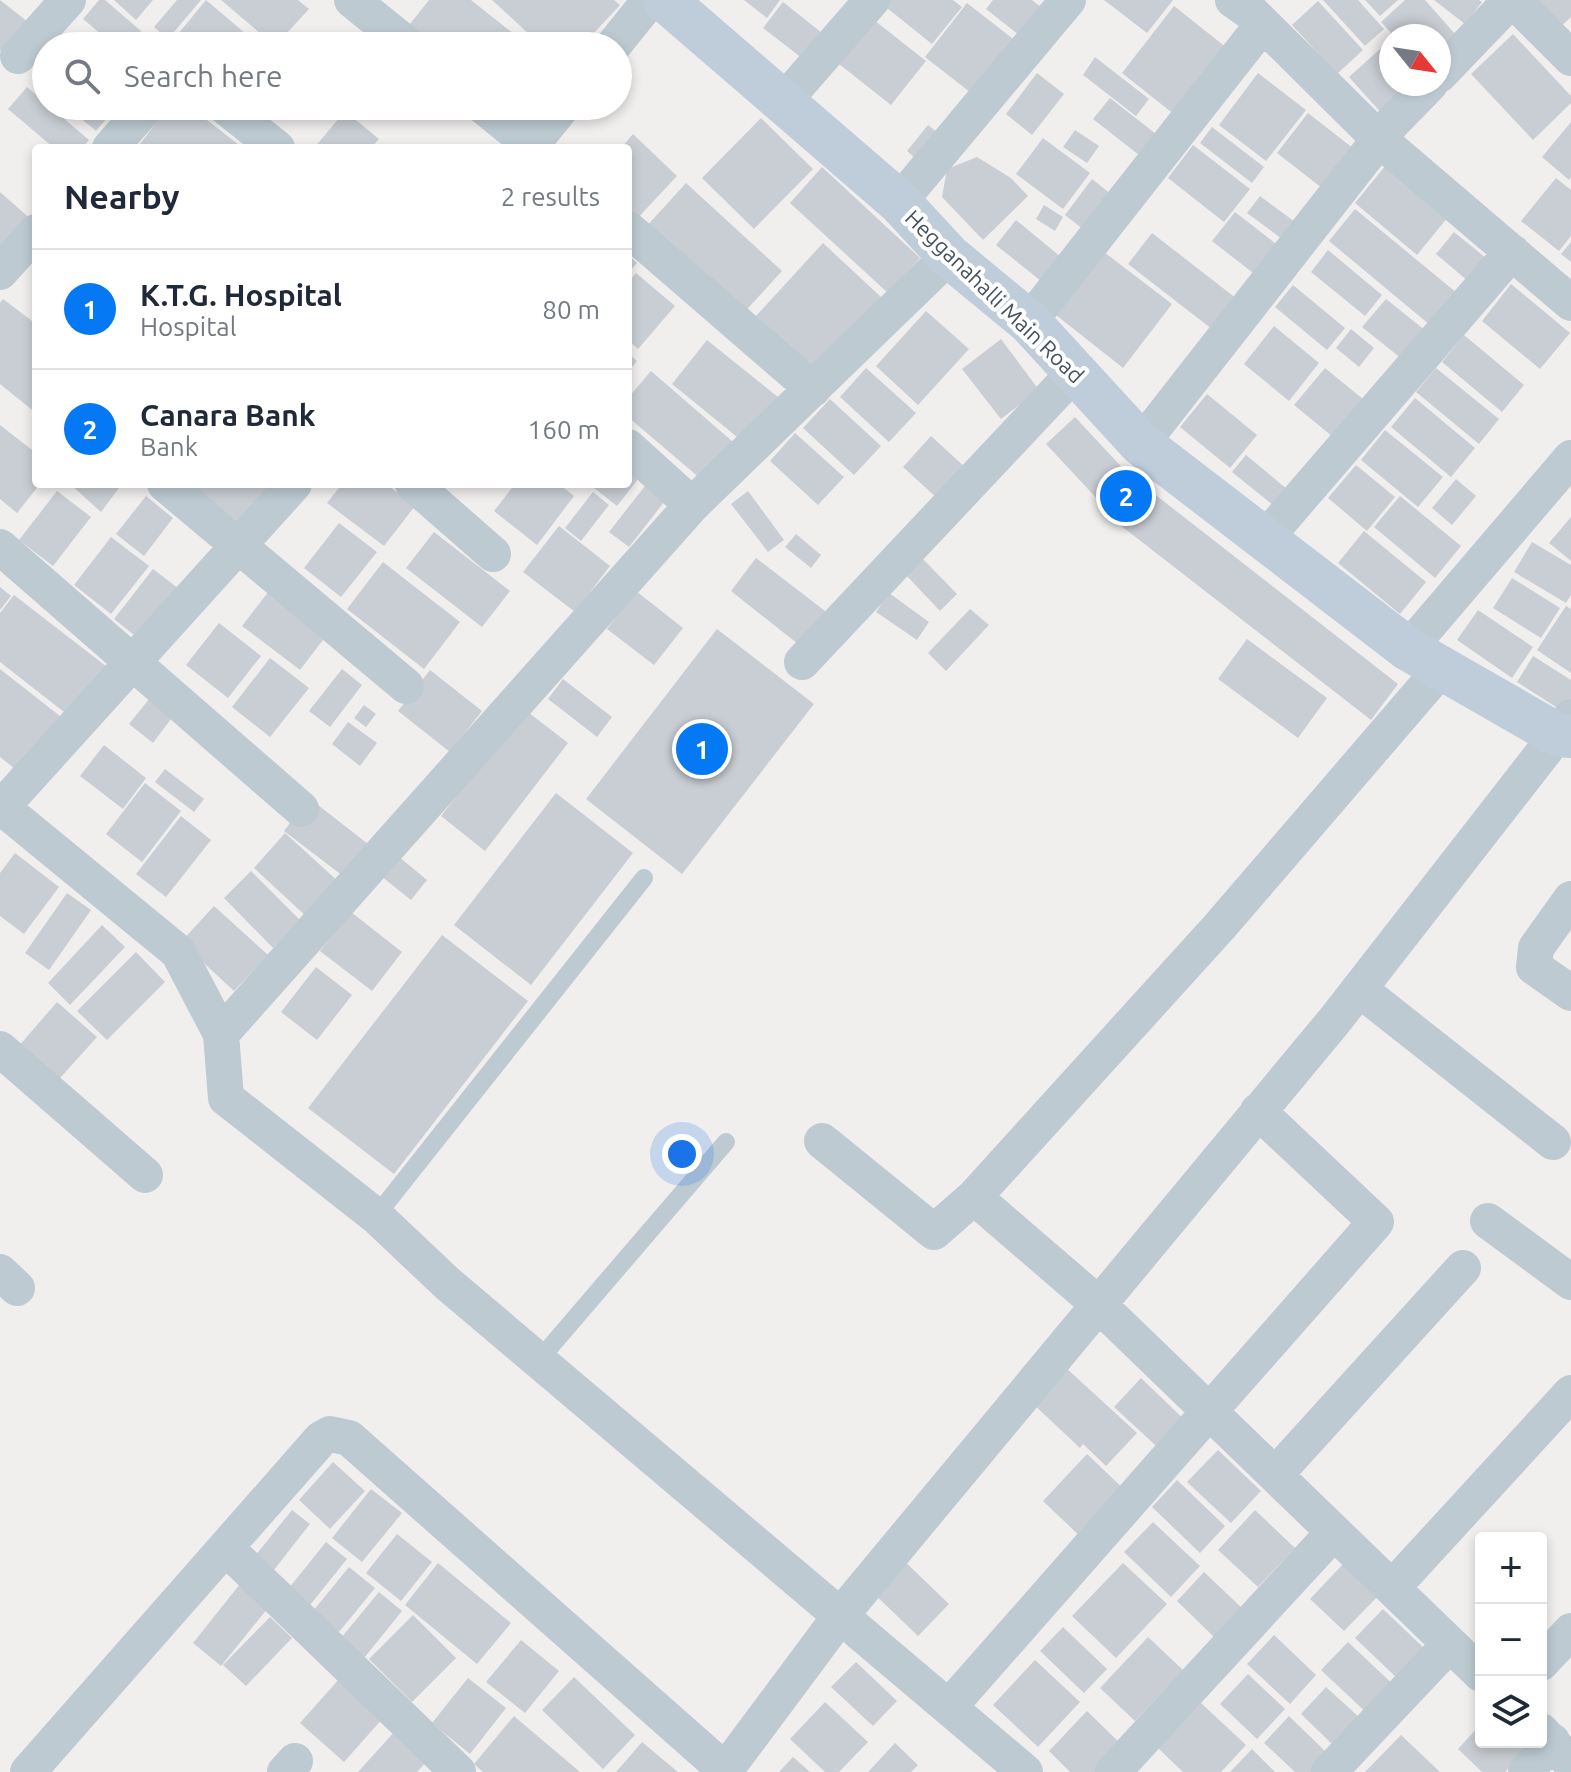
<!DOCTYPE html>
<meta charset="utf-8">
<style>
:root{--surface:#fff;--page:#f6f6f7;--text:#1f2937;--muted:#747a83;--line:#e0e1e3;--accent:#0579f3}
body{margin:0;font-family:Ubuntu,sans-serif;background:var(--page);color:var(--text)}
.controls{position:absolute;right:24px;bottom:24px;display:grid;overflow:hidden;border-radius:8px;box-shadow:0 4px 12px #0003}
.controls button{width:72px;height:72px;display:grid;place-items:center;padding:0;border:0;border-bottom:2px solid var(--line);background:var(--surface);color:var(--text);font:40px sans-serif}
.compass{position:absolute;left:1379px;top:24px;width:72px;height:72px;border-radius:50%;background:var(--surface);box-shadow:0 4px 12px #0003;rotate:120deg}
.you{position:absolute;left:682px;top:1154px;width:28px;height:28px;margin:-20px;border:6px solid #fff;border-radius:50%;background:#1a73e8;box-shadow:0 0 0 12px #1a73e833}
.badge{display:grid;place-items:center;width:52px;height:52px;border-radius:50%;background:var(--accent);color:#fff;font-size:26px;font-weight:700}
.pin{position:absolute;translate:-50% -50%;border:4px solid #fff;box-shadow:0 2px 8px #0006}
.list{margin:0;padding:0;list-style:none}
h2{display:flex;justify-content:space-between;align-items:center;height:104px;margin:0;padding:0 32px;font-size:34px}
h2 small{font-size:26px;font-weight:400;color:var(--muted)}
.list li{display:grid;grid-template-columns:52px 1fr auto;gap:24px;align-items:center;box-sizing:border-box;height:120px;padding:0 32px;border-top:2px solid var(--line)}
.list b{display:block;font-size:30px;white-space:nowrap}
.list p{margin:0;font-size:26px;white-space:nowrap;color:var(--muted)}
.list em{font-size:26px;font-style:normal;color:var(--muted)}
.icon{flex:none;width:44px;height:44px;fill:none;stroke:currentColor;stroke-width:2;stroke-linecap:round;stroke-linejoin:round}
.map{position:relative;flex:none;width:1571px;height:1772px;overflow:hidden}
.search{position:absolute;background:var(--surface);box-shadow:0 4px 12px #0003;left:32px;top:32px;width:600px;height:88px;display:flex;align-items:center;gap:20px;box-sizing:border-box;padding:0 28px;border-radius:44px;color:var(--muted);font-size:30px}
.panel{position:absolute;background:var(--surface);box-shadow:0 4px 12px #0003;left:32px;top:144px;width:600px;height:344px;border-radius:8px}
.map>svg:first-child{display:block}
.building{fill:#c9ced4}
.lines{fill:none;stroke-linecap:round;stroke-linejoin:round}
.lane{stroke:#bdcad2;stroke-width:18}
.street{stroke:#bdcad2;stroke-width:36}
.secondary{stroke:#becdd9;stroke-width:44}
.labels{text-anchor:middle;dominant-baseline:central;stroke-width:8;stroke-linejoin:round;paint-order:stroke}
.street-label{font-size:22px;fill:#44535e;stroke:#fff}
</style>
<div class="map">
<svg width="1571" height="1772" viewBox="0 0 1571 1772">
<rect width="100%" height="100%" fill="#f1eeee"/>
<path class="building" d="M0,0L28,22L2,52L0,50Z
M99,0H105L141,31L128,46H115L83,19Z
M114,0H153L136,20Z
M177,0H201L168,39L154,27Z
M206,0L260,46H183L174,39Z
M221,0H298L309,9L275,46Z
M429,0H471L524,42L520,46H427L406,29Z
M492,0H614L620,5L582,46H542Z
M744,0H780L767,18Z
M877,0H953L962,7L932,44Z
M993,0H1032L1050,14L1028,42L986,9Z
M1104,0H1173L1147,33Z
M1323,0H1358L1384,29L1365,46Z
M1365,0H1398L1380,16Z
M1405,0H1425L1464,44L1439,67V36H1394L1381,22Z
M1434,0H1479L1482,2L1465,24Z
M1529,0H1571V17L1557,30Z
M1318,1L1363,50L1337,74L1292,25Z
M783,2L827,37L807,62L763,28Z
M967,3L1022,46L980,100L925,57Z
M1174,6L1232,52L1180,119L1122,73Z
M874,20L926,61L891,105L839,64Z
M1513,34L1571,96V103L1533,140L1471,74Z
M339,38L349,46H332Z
M1391,39V84H1419L1384,116L1349,77Z
M1095,57L1149,99L1136,116L1083,75Z
M1037,73L1064,94L1032,135L1006,114Z
M1258,73L1306,110L1266,161L1219,125Z
M27,87L89,140L82,148H54L8,109Z
M1110,98L1165,141L1148,162L1093,119Z
M78,106H117L96,131L73,112Z
M169,106H189L243,148H137Z
M345,111L379,139L371,148H314Z
M1308,113L1358,152L1327,192L1277,153Z
M761,118L813,169L754,229L702,178Z
M1571,122V177L1569,180L1542,157Z
M928,125L947,140L925,167L907,151Z
M1212,127L1264,167L1252,183L1200,143Z
M1075,130L1099,146L1087,163L1063,147Z
M633,134L677,176L633,223L628,218V148H621Z
M1043,138L1090,173L1063,209L1016,174Z
M1193,145L1250,189L1224,222L1168,178Z
M977,157L1011,178L1028,196L983,240L942,197L947,169Z
M1386,165L1448,217L1417,255L1355,203Z
M822,167L920,258L888,293L790,203Z
M1556,178L1571,190V236L1559,251L1521,221Z
M1092,179L1121,202L1093,237L1065,215Z
M686,183L782,271L741,316L645,228Z
M0,192L33,221L0,246Z
M1260,196L1295,222L1282,239L1247,213Z
M1044,205L1063,217L1055,231L1036,219Z
M1355,209L1463,298L1436,330L1329,241Z
M1235,212L1280,247L1257,276L1212,241Z
M1016,220L1061,257L1041,281L996,245Z
M1454,232L1486,258L1468,281L1436,254Z
M1152,233L1241,302L1217,333L1128,264Z
M1571,242V262L1561,254Z
M823,243L881,297L814,371L755,317Z
M1328,250L1382,295L1365,316L1311,272Z
M1104,252L1172,304L1123,368L1056,315Z
M628,255L637,263L628,273Z
M636,273L675,306L638,349L628,340V283Z
M1511,284L1570,333L1540,369L1482,321Z
M1293,285L1345,328L1327,350L1275,307Z
M3,299L36,324V413L0,384V303Z
M1386,299L1426,331L1402,359L1362,327Z
M926,311L969,349L918,405L876,366Z
M1274,326L1319,363L1289,401L1244,364Z
M1351,329L1374,348L1359,367L1336,348Z
M1464,335L1524,385L1502,412L1442,362Z
M1001,339L1039,390L1001,419L962,369Z
M707,340L783,401L747,445L672,384Z
M628,353L637,361L628,372Z
M866,368L916,413L889,442L840,397Z
M1325,368L1369,404L1338,441L1294,405Z
M1436,368L1499,419L1479,444L1416,392Z
M651,371L733,442L701,479L628,417V398Z
M1207,394L1257,435L1230,468L1180,427Z
M1415,398L1475,448L1451,477L1391,427Z
M830,399L881,446L854,475L803,428Z
M1075,417L1130,476L1101,503L1046,444Z
M0,425L36,453V484H40L17,513L0,499Z
M1385,430L1443,477L1418,507L1361,460Z
M795,433L844,477L818,505L770,461Z
M931,436L966,468L938,499L903,467Z
M1246,455L1293,494L1279,510L1232,472Z
M1356,465L1395,497L1367,531L1328,498Z
M628,469L639,478L617,506L589,484H628Z
M1456,479L1476,496L1452,525L1432,508Z
M648,482L668,497L629,547L609,532Z
M1139,482L1398,684L1371,720L1111,518Z
M70,484H122L101,512Z
M190,484H283L248,529Z
M342,484H386L415,506L384,546L327,503Z
M515,484H559L574,496L537,545L494,511Z
M57,491L91,517L53,566L19,540Z
M748,491L784,540L768,552L731,504Z
M593,492L609,505L581,541L565,528Z
M146,496L173,518L144,556L116,534Z
M1400,496L1461,546L1435,578L1374,527Z
M1571,517V561L1549,543Z
M339,523L377,552L341,597L304,568Z
M559,526L610,566L575,612L523,572Z
M1364,531L1426,582L1400,614L1338,563Z
M434,532L510,591L482,627L406,568Z
M796,534L821,555L811,568L785,547Z
M111,537L149,566L111,614L74,585Z
M1532,542L1571,565V595L1566,603L1514,572Z
M756,558L829,614L803,648L731,591Z
M922,558L957,594L940,611L905,574Z
M383,562L460,622L424,669L347,609Z
M153,569L183,592L144,643L114,619Z
M1512,578L1560,608L1541,638L1493,608Z
M0,587L11,596L0,610Z
M269,591L326,636L300,670L242,626Z
M636,591L683,628L654,665L607,629Z
M889,593L929,622L917,640L876,612Z
M14,595L111,670L73,719L0,662V613Z
M1566,606L1571,609V673L1537,650Z
M970,609L989,625L946,671L928,653Z
M1478,610L1533,647L1512,678L1457,640Z
M219,623L261,656L228,698L186,665Z
M717,629L814,704L682,874L586,799Z
M1247,639L1327,698L1298,738L1218,679Z
M1533,656L1571,680V701L1564,712L1517,682Z
M270,658L309,688L270,737L232,707Z
M0,669L65,720L23,775L0,757Z
M342,669L362,685L330,727L309,711Z
M430,670L482,711L450,752L398,711Z
M563,679L612,717L597,737L548,699Z
M154,693L177,711L153,743L129,724Z
M364,705L376,714L366,727L354,718Z
M524,709L568,743L485,851L441,816Z
M348,722L377,743L360,766L332,744Z
M104,745L146,778L123,809L80,776Z
M165,769L204,799L194,812L155,782Z
M145,783L181,811L142,862L106,834Z
M556,793L633,853L531,985L454,925Z
M309,798L368,844L343,876L284,831Z
M181,816L211,840L166,897L136,874Z
M285,833L340,883L309,919L254,868Z
M15,853L59,887L24,934L0,916V873Z
M398,856L427,880L411,900L381,876Z
M251,871L300,920L273,948L224,898Z
M67,893L91,910L49,970L25,953Z
M214,906L268,955L234,991L181,942Z
M351,912L402,952L372,991L320,951Z
M102,925L125,947L70,1005L48,983Z
M442,935L528,1001L394,1174L308,1108Z
M136,952L165,982L107,1040L77,1011Z
M316,967L352,995L317,1040L281,1012Z
M57,1002L97,1037L52,1087L18,1047Z
M1064,1366L1137,1433L1106,1466L1083,1444L1080,1448L1030,1401Z
M1141,1378L1192,1427L1166,1455L1114,1407Z
M1218,1450L1261,1491L1231,1523L1187,1482Z
M1087,1454L1129,1494L1085,1541L1043,1501Z
M333,1462L365,1491L330,1529L299,1500Z
M1177,1480L1225,1526L1200,1553L1152,1507Z
M371,1489L402,1513L362,1562L332,1538Z
M292,1510L310,1524L273,1571L255,1556Z
M1255,1510L1295,1548L1258,1587L1218,1550Z
M1153,1522L1200,1566L1171,1597L1124,1552Z
M397,1534L432,1562L401,1601L366,1573Z
M326,1542L347,1559L310,1605L289,1588Z
M898,1555L949,1604L918,1636L867,1587Z
M1345,1562L1379,1595L1344,1631L1310,1599Z
M438,1563L511,1623L477,1664L405,1605Z
M1123,1563L1167,1604L1116,1658L1072,1616Z
M349,1567L375,1588L339,1632L313,1611Z
M1204,1572L1242,1608L1214,1637L1177,1601Z
M240,1584L268,1608L221,1666L193,1643Z
M379,1592L402,1611L360,1663L336,1644Z
M1383,1609L1426,1650L1398,1679L1355,1638Z
M413,1615L456,1658L412,1702L369,1659Z
M270,1617L292,1638L246,1686L223,1665Z
M1063,1627L1107,1669L1084,1693L1040,1651Z
M1274,1635L1316,1675L1290,1704L1247,1664Z
M1148,1637L1183,1670L1135,1721L1100,1688Z
M521,1640L559,1671L525,1713L486,1682Z
M1348,1642L1398,1689L1372,1718L1321,1670Z
M1035,1660L1080,1702L1038,1747L993,1705Z
M856,1662L897,1701L873,1726L831,1687Z
M1248,1674L1285,1709L1257,1739L1220,1704Z
M574,1677L635,1735L603,1769L542,1710Z
M340,1678L384,1717L344,1762L300,1723Z
M468,1678L506,1708L470,1754L432,1723Z
M1326,1687L1360,1718L1334,1746L1301,1714Z
M825,1702L868,1742L839,1772H825L790,1739Z
M1201,1703L1246,1745L1221,1772H1183L1158,1748Z
M1087,1711L1124,1747L1100,1772H1070L1049,1751Z
M514,1716L580,1772H483L474,1764Z
M1289,1716L1329,1755L1313,1772H1295L1264,1743Z
M1481,1724V1742H1515L1525,1751L1505,1772H1482L1458,1749Z
M395,1731L427,1761L417,1772H358Z
M1401,1735L1440,1772H1365Z
M642,1742L678,1772H616Z
M895,1743L918,1765L911,1772H868Z
M1252,1749L1275,1772H1230Z
M793,1757L810,1772H779Z"/>
<g class="lines">
<path class="lane" d="M376,1216L644,878
M539,1360L726,1142"/>
<path class="street" d="M352,0L409,46
M1233,0L1253,14L1380,140L1571,303
M1513,0L1571,58
M613,46L650,0
M18,56L68,0
M1439,75L1511,0
M783,102L872,0
M224,106L277,148
M483,106L535,148
M110,148L147,106
M529,148L563,106
M899,202L1068,0
M628,229L813,389
M0,272L36,232
M1029,322L1263,24
M1141,444L1392,123L1430,84
M628,447L692,505
M165,484L406,686
M413,484L493,554
M1263,541L1512,252
M0,547L301,809
M1408,649L1571,458
M802,662L1075,372
M1441,669L1220,926L974,1197L1097,1303L1481,1674
M0,806L178,952L221,1034L226,1098L376,1216L448,1284L1025,1772
M0,809L294,484
M1571,899L1536,948L1534,967L1571,993
M1359,989L1553,1142
M221,1034L692,505L949,256
M0,1049L145,1175
M822,1141L934,1232L974,1197
M1488,1221L1571,1282
M0,1272L17,1288
M1275,1475L1463,1268
M226,1548L458,1772
M1392,1588L1571,1393
M1541,1663L1571,1631
M949,1707L1376,1222L1258,1111
M1541,1731L1571,1763
M28,1772L321,1439L330,1434L349,1438L727,1772
M285,1772L295,1761
M724,1772L841,1615L1335,1020L1571,717
M1113,1772L1334,1532
M1329,1772L1450,1644
M1526,1772L1552,1741"/>
<path class="secondary" d="M665,0L899,202L949,256L1029,322L1141,444L1408,649L1558,735L1571,736"/>
</g>
<g class="labels">
<g class="street-label">
<text transform="translate(995 296) rotate(44)">Hegganahalli Main Road</text>
</g>
</g>
</svg>
<div class="controls">
<button>+</button>
<button>−</button>
<button><svg class="icon" aria-label="layers" viewBox="0 0 24 24"><path d="M12 4l9 5-9 5-9-5zM3 14l9 5 9-5"/></svg></button>
</div>
<svg class="compass" viewBox="-18 -18 36 36"><path d="M0-13l5 13h-10z" fill="#e53935"/><path d="M0 13l5-13h-10z" fill="#747a83"/></svg>
<div class="you"></div>
<div class="pin badge" style="left:702px;top:749px">1</div>
<div class="pin badge" style="left:1126px;top:496px">2</div>
<div class="search"><svg class="icon" aria-label="search" viewBox="0 0 24 24"><circle cx="10" cy="10" r="6"/><path d="M15 15l6 6"/></svg>Search here</div>
<section class="panel">
<h2>Nearby<small>2 results</small></h2>
<ul class="list">
<li><span class="badge">1</span><div><b>K.T.G. Hospital</b><p>Hospital</p></div><em>80 m</em></li>
<li><span class="badge">2</span><div><b>Canara Bank</b><p>Bank</p></div><em>160 m</em></li>
</ul>
</section>
</div>
